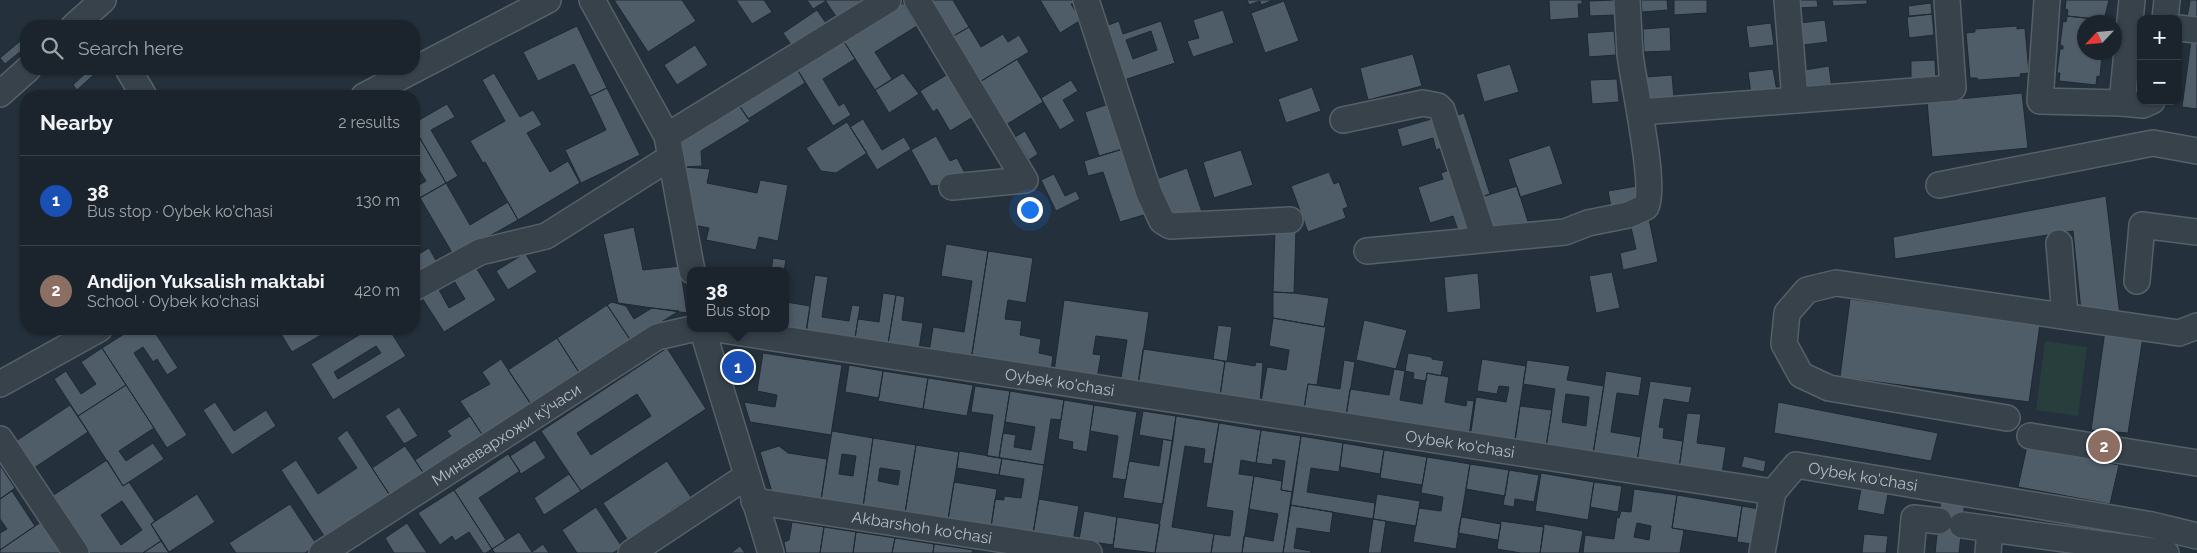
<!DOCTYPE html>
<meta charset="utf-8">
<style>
:root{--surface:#1b242c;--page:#242c34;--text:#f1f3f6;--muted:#a0a4a9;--line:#394148;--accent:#1a73e8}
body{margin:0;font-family:Raleway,sans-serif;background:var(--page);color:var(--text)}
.controls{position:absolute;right:15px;top:15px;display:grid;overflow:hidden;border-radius:10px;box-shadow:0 1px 4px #0004}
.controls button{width:45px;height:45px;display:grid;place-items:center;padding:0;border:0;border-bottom:1px solid var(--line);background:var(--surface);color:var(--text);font:25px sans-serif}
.compass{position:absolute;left:2077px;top:15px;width:45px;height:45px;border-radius:50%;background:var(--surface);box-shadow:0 1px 4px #0004;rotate:244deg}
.you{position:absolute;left:1029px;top:209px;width:18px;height:18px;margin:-12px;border:4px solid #fff;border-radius:50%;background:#1a73e8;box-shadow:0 0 0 8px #1a73e833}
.badge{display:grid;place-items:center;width:32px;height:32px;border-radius:50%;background:var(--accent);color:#fff;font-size:16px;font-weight:700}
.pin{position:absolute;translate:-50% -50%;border:2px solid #fff;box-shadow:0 1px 5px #0006}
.popup{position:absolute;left:687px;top:267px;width:102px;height:65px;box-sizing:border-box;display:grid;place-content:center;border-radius:10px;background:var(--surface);filter:drop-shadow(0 1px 4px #0005);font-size:16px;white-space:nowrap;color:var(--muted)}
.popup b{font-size:19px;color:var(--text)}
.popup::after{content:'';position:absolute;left:50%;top:100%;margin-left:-10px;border:10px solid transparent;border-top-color:var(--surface)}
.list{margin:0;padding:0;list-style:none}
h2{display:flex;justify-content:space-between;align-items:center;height:65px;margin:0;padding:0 20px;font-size:21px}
h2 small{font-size:16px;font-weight:400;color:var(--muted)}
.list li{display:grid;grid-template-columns:32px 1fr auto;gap:15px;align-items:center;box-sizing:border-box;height:90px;padding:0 20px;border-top:1px solid var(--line)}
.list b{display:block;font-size:19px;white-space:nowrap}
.list p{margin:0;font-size:16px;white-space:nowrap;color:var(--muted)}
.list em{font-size:16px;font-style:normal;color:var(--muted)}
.icon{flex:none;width:28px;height:28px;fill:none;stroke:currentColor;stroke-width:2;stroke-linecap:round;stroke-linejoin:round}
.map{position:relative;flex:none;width:2197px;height:553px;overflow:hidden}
.search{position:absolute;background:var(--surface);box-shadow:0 1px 4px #0004;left:20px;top:20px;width:400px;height:55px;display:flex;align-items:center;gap:12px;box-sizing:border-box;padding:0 18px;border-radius:20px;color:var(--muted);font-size:19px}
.panel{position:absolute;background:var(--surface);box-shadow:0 1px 4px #0004;left:20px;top:90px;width:400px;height:245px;border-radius:20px}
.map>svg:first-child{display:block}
.green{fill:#273e3d}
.building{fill:#4f5d69;stroke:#1f2932;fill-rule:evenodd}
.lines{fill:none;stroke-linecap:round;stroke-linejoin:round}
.minor-casing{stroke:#566069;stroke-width:28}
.minor{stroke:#38424b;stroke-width:25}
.labels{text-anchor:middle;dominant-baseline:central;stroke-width:4.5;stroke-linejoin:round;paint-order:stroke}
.street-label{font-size:16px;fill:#b3bdc7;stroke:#1d2730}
</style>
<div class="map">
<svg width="2197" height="553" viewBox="0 0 2197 553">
<rect width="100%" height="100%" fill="#24303b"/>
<path class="green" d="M2045,341L2087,347L2078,416L2036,410Z"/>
<path class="building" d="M614,0H682L696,21L648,52Z
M736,0H764L772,12L752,24Z
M807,0H825L826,1L813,9Z
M825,0H865L837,18Z
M927,0H953L969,27L950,38Z
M1040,0H1074L1075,3L1071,4L1081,20L1060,33Z
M1247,0H1271V1L1261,5L1260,1L1249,5Z
M1549,0H1582V4H1578L1579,18L1550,20Z
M1614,0L1615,15L1590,16L1589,1Z
M1641,0H1667L1668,10L1642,12Z
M1674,0H1707V13L1674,15Z
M1797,0H1817L1818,7L1797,8Z
M1832,0H1867V4L1833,6Z
M2066,0H2109L2104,20L2067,16L2068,10L2065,9Z
M2188,0H2197V18L2187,17L2190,1Z
M1284,1L1299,41L1265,53L1251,13Z
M903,3L917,26L875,52L892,79L875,90L843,40Z
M1931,3L1932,14L1909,16L1908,6Z
M817,10L826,23L792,46L783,33Z
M1223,10L1234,43L1193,57L1187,41L1199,38L1193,20Z
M1932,14L1934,35L1909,38L1907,17Z
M2067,16L2104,20V22H2084V52H2101L2102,54L2100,77L2097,76L2096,85L2059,81L2060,73H2057L2060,49H2063V46L2060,45L2063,21L2066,22Z
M1825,20L1828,42L1803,45L1800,23Z
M1119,21L1123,34L1161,21L1175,63L1121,81L1103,27ZM1151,31L1157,50L1133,59L1126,40Z
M1771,23L1774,45L1749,48L1746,26Z
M577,26L607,88L590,96L574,64L538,81L523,52Z
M2017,26V29L2025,28L2029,73L2020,74L2021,77L1978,80L1977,78H1970L1966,33L1975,32V29Z
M969,27L981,47L1003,34L1008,42L1019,35L1029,52L978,83L950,38Z
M1670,27L1671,51L1644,52L1643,29Z
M1614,31L1616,55L1589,57L1587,33Z
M25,37L26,47L5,64L0,58Z
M843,40L855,59L823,79L839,106L844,103L851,115L833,126L797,69Z
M2191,41L2197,42V109L2182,107Z
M695,45L708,65L677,85L664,65Z
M1413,54L1422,86L1368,100L1360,68Z
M1017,59L1043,102L1004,126L978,83Z
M1935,60L1936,83H1911V61Z
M1510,64L1519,92L1484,102L1476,74Z
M1829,66L1832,89L1807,92L1804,70Z
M90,69L98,71L77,90L73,85Z
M797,69L805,83L748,119L739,105Z
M1773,69L1777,91L1751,94L1748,72Z
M494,73L520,117L533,110L542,125L527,133L550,172L568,161L580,183L518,220L485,162L483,163L470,141L505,121L482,80Z
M903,73L919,94L889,113L875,90Z
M948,74L973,117L950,131L937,109L933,112L920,91Z
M1672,75L1674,99L1647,100L1645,77Z
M1617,79L1619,102L1592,104L1590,80Z
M1071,80L1078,91L1063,100L1075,121L1060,130L1041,98Z
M1312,87L1321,111L1286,123L1278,99Z
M607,88L640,155L581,183L565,150L606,130L590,96Z
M2022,93L2028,148L1932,157L1927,102Z
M1112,103L1126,148L1099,156L1085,112Z
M447,104L455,117L431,130L458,176L446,183L414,128V123Z
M739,105L750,121L701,151L702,166L684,167L682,140Z
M1464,113L1490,194L1475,199L1450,118Z
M1442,116L1450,145L1436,150L1433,138L1402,147L1397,129Z
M863,119L882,150L904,137L911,149L877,170L850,127Z
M847,122L867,153L836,173L821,171L806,148Z
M414,128L446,183L414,201V188L426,181L419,170L414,173Z
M1025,131L1038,154L1029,160L1015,137Z
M936,136L950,161L957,158L966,175L951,184L931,186L911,150Z
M1550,145L1563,184L1520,197L1508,159Z
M1126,148L1147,214L1120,222L1103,172L1088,176L1084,161Z
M1241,150L1253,185L1214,198L1203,162Z
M684,167L710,169L707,183L757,193L760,180L788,185L778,241L759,237L756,250L706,240L709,228L689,224Z
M1458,167L1479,230L1460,236L1453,216L1430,223L1418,187L1443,179L1441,173Z
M1187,168L1202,212L1168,224L1154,180Z
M1329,172L1334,184L1339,182L1348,207L1343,209L1346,218L1308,232L1291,186Z
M1054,174L1065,196L1076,191L1080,199L1056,211L1041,180Z
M446,183L470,225L508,202L518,220L454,256L420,198Z
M1517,186L1529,225L1485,229L1475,199Z
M1637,186L1640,202L1611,207L1608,191Z
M2106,196L2120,316L2081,311L2073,231L1895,259L1893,237Z
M1649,219L1658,262L1623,270L1620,253L1636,249L1630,223Z
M634,227L643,270L680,266L687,313L618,303L603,234Z
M1275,229H1296L1294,293L1273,292Z
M946,244L988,251L971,360L929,353L933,327L964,332L972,281L941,276Z
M429,248L438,264L414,279V257Z
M988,251L1033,258L1026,303L1008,300L1005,319L1022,321L1020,335L1041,339L1039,353L1053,356L1051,371L971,361Z
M525,253L537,272L508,290L496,271Z
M773,258L786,260L784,271H771Z
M475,266L496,300L444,332L422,298L438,288L449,308L465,299L453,279Z
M1612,272L1620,308L1596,313L1589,276Z
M1478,273L1481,309L1447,313L1444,277Z
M815,275L828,277L822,317L849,321L852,305L860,306L855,338L806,331Z
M1273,292L1294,293L1329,298L1324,327L1273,318Z
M883,293L896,295L888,344L855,338L858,319L879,322Z
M896,295L905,297L902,320L923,323L919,349L888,344Z
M1850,299L2040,324L2029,402L1840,377Z
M1064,300L1149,312L1138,387L1120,384L1127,340L1096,336L1093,354L1101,355L1096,384L1054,372Z
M612,302L626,306L634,319L652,308L679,311L631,341L607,305Z
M786,302L810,306L806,335L786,328Z
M607,305L633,344L582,377L557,338Z
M1273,318L1326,327L1317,385L1308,384L1304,409L1261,402L1267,367L1286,370L1289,350L1269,346Z
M1364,320L1407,330L1396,369L1356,360Z
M1218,325L1232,327L1227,362L1213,359Z
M132,329H163L156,334L178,368L167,375L157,359L153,362L143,347L134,353L187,435L167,448L102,348Z
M278,329H290L292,332L297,329H327L328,331L292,352Z
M369,329H389L406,356L333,400L311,364ZM376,346L381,353L338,379L334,372Z
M2105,331L2143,337L2128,433L2091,430Z
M557,338L582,377L534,409L508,370Z
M102,348L126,385L78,416L54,379L66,371L81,394L96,384L81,362Z
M667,348L706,409L581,491L541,431ZM637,394L651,416L591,455L577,433Z
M1143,349L1225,361L1220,396L1137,390Z
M763,353L842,365L831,435L750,422L744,402L775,407L777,395L757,391Z
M1408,353L1432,357V359L1444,361L1441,376L1427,373L1426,381L1413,379L1414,373L1405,371Z
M501,359L533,407L485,439L460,401L490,384L482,372Z
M1482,359L1526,366L1514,445L1470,438L1476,397L1506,402L1509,387L1499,386L1497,394L1477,391Z
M1344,360L1355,362L1346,416L1304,409L1308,384L1340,389Z
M1527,360L1570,366L1567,380L1604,386L1593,454L1546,447L1555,389L1523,384ZM1566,394L1589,397L1586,426L1562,422Z
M1225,361L1255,366L1256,362L1263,363L1260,402L1220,396Z
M849,365L883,371L879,398L845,392Z
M1394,369L1405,371L1400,400L1422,404L1427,373L1449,377L1445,402L1466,406L1467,400L1474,401L1469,436L1346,416L1350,389L1389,395Z
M883,371L928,378L923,409L878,401Z
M1606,371L1642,377L1639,396L1617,393L1611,432L1641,437L1637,461L1593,454Z
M928,378L973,385L967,416L923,409Z
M1650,381L1692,387L1689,403L1664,399L1659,427L1664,428L1663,438L1683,441L1679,468L1637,461Z
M126,385L154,428L119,451L126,461L153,443L164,459L123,486L78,416Z
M975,386L1010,391L999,458L987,456L993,415L971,412Z
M1010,391L1064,400L1061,420L1051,419L1044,465L999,458L1003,433L1016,435L1014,447L1031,450L1035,427L1005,422Z
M1064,400L1094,405L1087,452L1072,449L1073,442L1058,439Z
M215,402L234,431L266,410L276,426L232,455L203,410Z
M1778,402L1938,433L1931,461L1774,433Z
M70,405L88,432L34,468L16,441Z
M1094,405L1137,412L1126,480L1112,478L1118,436L1090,431Z
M1520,406L1552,410L1546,447L1515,442Z
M399,407L418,436L404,444L385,416Z
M1143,411L1176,416L1173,441L1139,435Z
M1687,413L1701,414L1697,443L1726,447L1722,474L1679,468Z
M470,416L485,439L426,477L415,460L451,436L447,431Z
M1176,416L1219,423L1212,464L1203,463L1205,449L1185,446L1172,527L1214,534L1211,553H1155Z
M1219,423L1261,430L1256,463L1241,460L1239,474L1254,476L1242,553H1211L1214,534L1230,536L1233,511L1206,507Z
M347,430L391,497L326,539L281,470L296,460L318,494L357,468L337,438Z
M1261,430L1301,436L1293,492L1281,490L1285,461L1273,459L1272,465L1256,463Z
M832,431L873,438L863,507L821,500ZM842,454L856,456L853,476L839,474Z
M1301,436L1343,443L1339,472L1311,468L1307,492L1375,503L1373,519L1290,505Z
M873,438L916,445L905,513L863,507ZM880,468L900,471L898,485L878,481Z
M1163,439L1173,441L1163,504L1123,498L1129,461L1159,466Z
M535,440L546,458L521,474L510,456Z
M1343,443L1384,450L1380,474L1340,467Z
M916,445L959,452L948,520L905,513Z
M405,446L426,477L393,500L372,468Z
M779,446L788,453L827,459L821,500L772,492L760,452Z
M2027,446L2119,465L2110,504L2018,487Z
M1384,450L1427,457L1422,485L1380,478Z
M959,451L1002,458L999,475L957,468Z
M508,454L520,471L479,498L506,540L492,549L454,490Z
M1744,456L1766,461L1764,472L1741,467Z
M1427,457L1470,464L1456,549L1413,542L1419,508L1441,511L1443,497L1421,493Z
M1002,458L1044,465L1033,534L991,527L995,499L1004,500V496L1021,498L1024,479L999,475Z
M107,460L123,486L129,482L155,521L151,524L161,541L143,553H89L52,496ZM122,501L142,530L121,545L101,515Z
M667,461L691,497L671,510L673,513L629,542L603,503Z
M1470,464L1509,470L1505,496L1466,489Z
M0,465L15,488L0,499Z
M1509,470L1539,475L1534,502L1515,499L1514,507L1503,505Z
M1541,473L1594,482L1588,520L1535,511Z
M569,474L581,491L544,515L534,498Z
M1254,476L1282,481L1281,490L1293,492L1283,553H1242L1244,536L1273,541L1278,514L1249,509Z
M954,482L997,489L991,527L948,520Z
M1594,482L1622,486L1618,512L1590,507Z
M1862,484L1889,489L1884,515L1857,510Z
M1634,489L1677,495L1672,528L1684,530L1680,553H1583L1585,535L1614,539L1617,517L1619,518L1621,511L1631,512ZM1637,523L1651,526L1649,540L1634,537Z
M454,490L492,549L486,553H483L469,532L455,541L452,536L440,545L418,513Z
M12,491L35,526L0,550V533L7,529L0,519V499Z
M197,494L215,522L169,552L151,524Z
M1377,494L1420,501L1416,526L1373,519Z
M1677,495L1742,506L1737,538L1672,528Z
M1941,498L1965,501L1959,553H1935Z
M1039,499L1079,506L1073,541L1033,534Z
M290,504L317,545L305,553H236L229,543Z
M1290,505L1333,512L1330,533L1297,528L1294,548L1311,551V553H1283Z
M1742,506L1759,509L1753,544L1737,542Z
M596,507L622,547L613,553H577L562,530Z
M1084,511L1117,517L1113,545L1079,540Z
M1117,517L1160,524L1155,553L1113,548Z
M1461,517L1501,524L1498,540L1458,533Z
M1373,519L1386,521L1381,553H1368Z
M44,520L65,553H0V550Z
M1501,521L1544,527L1540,553H1521L1497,549Z
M792,522L824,527L820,553H786L784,542L789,540Z
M407,523L427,553H394L385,538Z
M1544,524L1583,531L1579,553H1540Z
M824,527L856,532L853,553H820Z
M519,532L532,552L543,544L549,553H495L492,549Z
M856,532L895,538L892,553H853Z
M1864,534L1888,536L1886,553H1862Z
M895,538L934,544L933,553H892Z
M161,541L169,553H143Z
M934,544L973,550L972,553H933Z
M740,546L745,553H731Z"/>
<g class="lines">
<g class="minor-casing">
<g id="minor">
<path d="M592,0L667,136"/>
<path d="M917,0L1025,180L952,187"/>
<path d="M1086,0L1149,193L1162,221L1170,226L1290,220"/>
<path d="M1787,0L1795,100"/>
<path d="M2047,0L2040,101L2122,103L2132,0"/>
<path d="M2165,19L2167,0"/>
<path d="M74,26L103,0"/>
<path d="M2178,28L2197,30"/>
<path d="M128,69L144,96"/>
<path d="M0,94L28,69"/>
<path d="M364,96L548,0"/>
<path d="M2122,103L2143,105L2152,101"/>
<path d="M1640,112L1953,88L1947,0"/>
<path d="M1343,120L1423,103L1438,106L1442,110L1484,239"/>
<path d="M1939,185L2153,143L2197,151"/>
<path d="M2059,243L2065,316"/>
<path d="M1367,251L1565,232L1588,223L1628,215L1646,207C1657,186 1633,83 1630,54C1629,36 1628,18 1627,0"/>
<path d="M692,271L667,136L888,0"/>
<path d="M2137,281L2142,225L2197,232"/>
<path d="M414,288L480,252L546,236L671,157"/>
<path d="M702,328L771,553"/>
<path id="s1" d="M710,328L1773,492L1796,465L2152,525L2197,536"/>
<path d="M0,384L99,329"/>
<path d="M2007,418L1829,388L1801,375L1784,344L1787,313L1807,290L1836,283L2179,333L2197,326"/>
<path d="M2030,436L2197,463"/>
<path d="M0,439L76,553"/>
<path id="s2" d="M754,501L1089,553"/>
<path d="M1962,525L2166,553"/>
<path id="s3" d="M322,553L657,337L696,328"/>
<path d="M631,553L747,476"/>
<path d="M1762,553L1773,492"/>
<path d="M1911,553L1914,518L1939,521"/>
<path d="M1988,553L1990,529"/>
</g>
</g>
<use href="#minor" class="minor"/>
</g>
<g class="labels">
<g class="street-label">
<text stroke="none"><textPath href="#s1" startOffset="354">Oybek ko'chasi</textPath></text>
<text stroke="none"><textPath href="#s3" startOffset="219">Минаввархожи кўчаси</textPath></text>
<text stroke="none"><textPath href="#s1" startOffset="759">Oybek ko'chasi</textPath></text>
<text stroke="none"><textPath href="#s1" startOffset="1179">Oybek ko'chasi</textPath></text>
<text stroke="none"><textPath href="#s2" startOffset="170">Akbarshoh ko'chasi</textPath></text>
</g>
</g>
</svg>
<div class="controls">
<button>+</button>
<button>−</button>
</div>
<svg class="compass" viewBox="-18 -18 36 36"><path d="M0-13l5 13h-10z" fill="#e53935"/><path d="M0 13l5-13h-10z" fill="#a0a4a9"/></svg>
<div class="you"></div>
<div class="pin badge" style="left:738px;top:367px;background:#1a4fb4">1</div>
<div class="popup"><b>38</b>Bus stop</div>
<div class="pin badge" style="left:2104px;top:446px;background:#8d6e63">2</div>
<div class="search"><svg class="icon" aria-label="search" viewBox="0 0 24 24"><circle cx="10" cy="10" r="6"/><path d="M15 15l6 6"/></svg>Search here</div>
<section class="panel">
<h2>Nearby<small>2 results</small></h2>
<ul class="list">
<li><span class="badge" style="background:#1a4fb4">1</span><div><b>38</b><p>Bus stop · Oybek ko'chasi</p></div><em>130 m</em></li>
<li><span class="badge" style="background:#8d6e63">2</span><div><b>Andijon Yuksalish maktabi</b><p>School · Oybek ko'chasi</p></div><em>420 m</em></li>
</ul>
</section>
</div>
